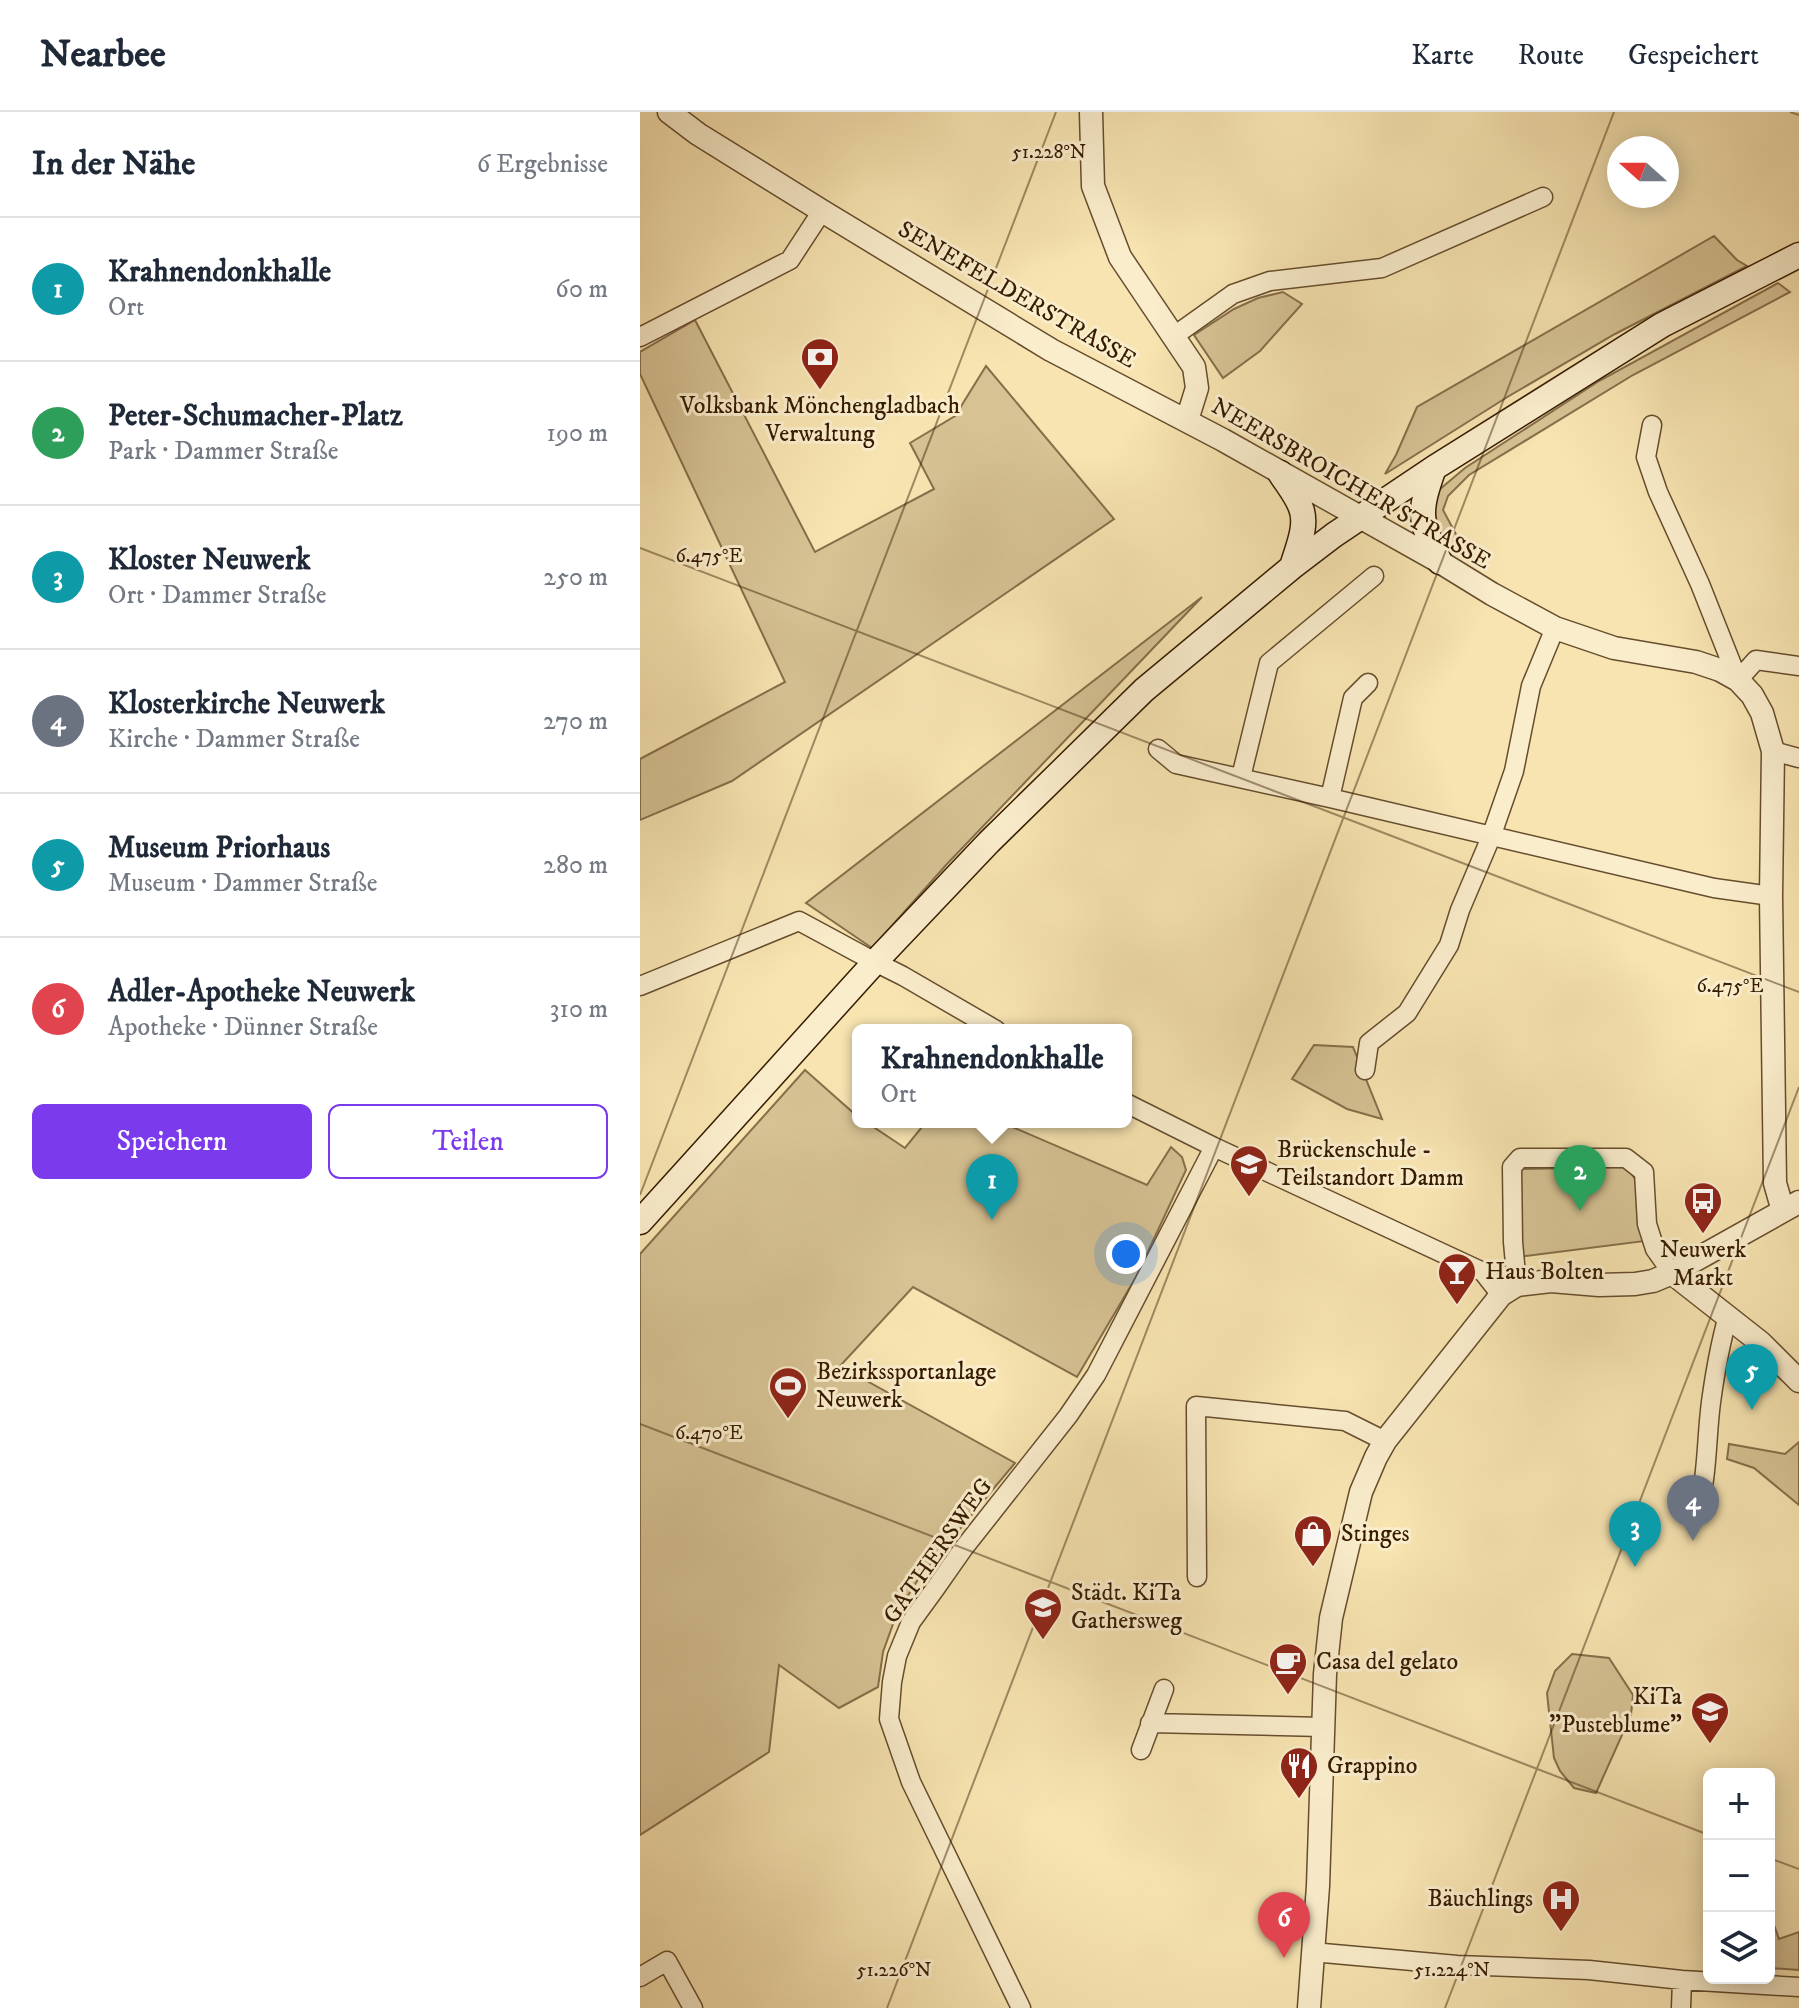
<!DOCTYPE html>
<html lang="de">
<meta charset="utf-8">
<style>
:root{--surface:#fff;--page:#f2f2f3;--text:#1f2937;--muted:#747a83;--line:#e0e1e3;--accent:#7c3aed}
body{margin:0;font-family:"IM FELL DW Pica",serif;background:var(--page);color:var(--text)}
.controls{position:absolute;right:24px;bottom:24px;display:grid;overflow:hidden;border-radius:12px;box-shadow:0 4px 20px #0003}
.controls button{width:72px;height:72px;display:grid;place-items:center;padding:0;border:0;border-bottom:2px solid var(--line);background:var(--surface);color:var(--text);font:40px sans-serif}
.compass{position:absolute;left:967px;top:24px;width:72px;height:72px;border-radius:50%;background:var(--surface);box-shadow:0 4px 20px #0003;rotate:291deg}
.you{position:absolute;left:486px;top:1142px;width:28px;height:28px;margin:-20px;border:6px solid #fff;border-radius:50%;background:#1a73e8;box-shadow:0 0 0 12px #1a73e833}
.badge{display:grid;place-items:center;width:52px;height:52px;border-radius:50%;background:var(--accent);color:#fff;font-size:26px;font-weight:700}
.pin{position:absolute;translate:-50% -66px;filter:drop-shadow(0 2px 4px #0008)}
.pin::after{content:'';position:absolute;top:42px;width:28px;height:24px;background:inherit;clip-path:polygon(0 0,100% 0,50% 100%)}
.popup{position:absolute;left:212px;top:912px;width:280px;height:104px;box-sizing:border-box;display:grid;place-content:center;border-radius:12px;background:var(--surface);filter:drop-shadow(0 2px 6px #0005);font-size:26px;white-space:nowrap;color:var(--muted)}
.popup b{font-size:30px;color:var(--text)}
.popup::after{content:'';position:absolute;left:50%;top:100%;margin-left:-16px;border:16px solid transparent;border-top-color:var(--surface)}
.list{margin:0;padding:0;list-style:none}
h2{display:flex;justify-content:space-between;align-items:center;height:104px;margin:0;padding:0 32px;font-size:34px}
h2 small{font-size:26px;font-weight:400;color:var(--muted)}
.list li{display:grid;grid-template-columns:52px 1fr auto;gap:24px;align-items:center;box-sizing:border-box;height:144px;padding:0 32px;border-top:2px solid var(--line)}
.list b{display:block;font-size:30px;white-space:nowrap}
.list p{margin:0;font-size:26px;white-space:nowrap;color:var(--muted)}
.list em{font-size:26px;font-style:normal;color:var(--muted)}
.actions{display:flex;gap:16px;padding:24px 32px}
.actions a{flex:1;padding:18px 0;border:2px solid var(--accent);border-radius:12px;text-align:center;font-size:28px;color:var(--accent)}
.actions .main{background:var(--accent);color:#fff}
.icon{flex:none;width:44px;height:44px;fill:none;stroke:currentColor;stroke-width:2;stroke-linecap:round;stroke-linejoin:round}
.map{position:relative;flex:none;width:1159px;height:1896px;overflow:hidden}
header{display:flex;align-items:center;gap:48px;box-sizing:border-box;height:112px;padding:0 40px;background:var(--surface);border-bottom:2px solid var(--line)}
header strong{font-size:38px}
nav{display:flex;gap:44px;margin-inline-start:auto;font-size:28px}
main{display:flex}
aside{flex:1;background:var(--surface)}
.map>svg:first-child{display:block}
.green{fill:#d6c293;stroke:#866e4a;stroke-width:2}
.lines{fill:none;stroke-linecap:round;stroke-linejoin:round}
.minor-casing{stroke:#664d2d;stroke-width:21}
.tertiary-casing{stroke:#664d2d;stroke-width:25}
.secondary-casing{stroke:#361b01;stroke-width:27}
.minor{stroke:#faedcc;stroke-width:18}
.tertiary{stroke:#faedcc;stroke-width:22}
.secondary{stroke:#faedcc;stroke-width:24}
.ticks{fill:none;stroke:#361b01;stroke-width:2;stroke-opacity:0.45}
.labels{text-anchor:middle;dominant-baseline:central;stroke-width:6;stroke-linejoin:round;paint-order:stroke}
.street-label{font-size:24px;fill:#361b01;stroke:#faedcc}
.poi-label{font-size:24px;fill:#361b01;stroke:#faedcc;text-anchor:start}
.ticks-label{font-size:20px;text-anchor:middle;fill:#361b01;stroke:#faedcc;stroke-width:6;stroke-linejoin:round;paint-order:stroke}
</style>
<header>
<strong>Nearbee</strong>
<nav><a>Karte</a><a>Route</a><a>Gespeichert</a></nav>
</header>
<main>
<aside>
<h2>In der Nähe<small>6 Ergebnisse</small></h2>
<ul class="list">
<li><span class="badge" style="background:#0f9aa8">1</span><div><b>Krahnendonkhalle</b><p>Ort</p></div><em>60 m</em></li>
<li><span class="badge" style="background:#2e9e5b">2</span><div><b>Peter-Schumacher-Platz</b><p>Park · Dammer Straße</p></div><em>190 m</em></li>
<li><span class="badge" style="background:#0f9aa8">3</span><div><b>Kloster Neuwerk</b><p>Ort · Dammer Straße</p></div><em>250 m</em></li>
<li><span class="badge" style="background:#6b7280">4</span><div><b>Klosterkirche Neuwerk</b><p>Kirche · Dammer Straße</p></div><em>270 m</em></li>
<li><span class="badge" style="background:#0f9aa8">5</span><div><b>Museum Priorhaus</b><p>Museum · Dammer Straße</p></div><em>280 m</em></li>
<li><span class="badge" style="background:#e0444e">6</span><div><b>Adler-Apotheke Neuwerk</b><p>Apotheke · Dünner Straße</p></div><em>310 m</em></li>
</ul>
<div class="actions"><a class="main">Speichern</a><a>Teilen</a></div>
</aside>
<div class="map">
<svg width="1159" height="1896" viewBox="0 0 1159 1896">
<rect width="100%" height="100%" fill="#f7e4b1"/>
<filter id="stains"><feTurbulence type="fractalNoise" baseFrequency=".0025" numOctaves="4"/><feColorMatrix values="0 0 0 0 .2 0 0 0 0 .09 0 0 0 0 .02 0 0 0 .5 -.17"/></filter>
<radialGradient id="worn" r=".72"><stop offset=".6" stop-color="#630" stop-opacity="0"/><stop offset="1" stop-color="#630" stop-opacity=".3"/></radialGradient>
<path class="green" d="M1074,124L1097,148L1107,154L975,222L869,284L745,362L756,343L777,295Z
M1138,171L1150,180L993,263L829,363L808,384L803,398L818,426L823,444L798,430L790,415L795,375L800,377L825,356L959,269Z
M643,180L662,192L620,239L583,266L554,223L594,197L618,186Z
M55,208L175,440L294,377L270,331L315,304L346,254L474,407L92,669L0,708V647L145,570L0,262V240Z
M562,485L307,752L232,836L166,791Z
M674,933L713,935L742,1007L707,997L652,967Z
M165,958L218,1005V1010H226L265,1036L286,1010H326L342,1018L357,1010H361L507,1073L531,1035L542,1045L546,1058L496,1165L437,1265L273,1175L200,1254L375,1351L279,1466L257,1501L243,1540L238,1575L199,1596L139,1553L129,1640L0,1723V1142Z
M987,1055L997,1070L1005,1129L879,1145V1057Z
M1159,1330V1393L1114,1356L1087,1347L1089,1332L1145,1342Z
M932,1542L969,1546L993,1583L991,1603L956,1681L934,1676L920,1659L914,1646L907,1581L915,1559Z
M1129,1799L1139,1827L1159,1820V1858L1129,1856Z"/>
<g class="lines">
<g class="minor-casing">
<path id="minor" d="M534,224L593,182L630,169L742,156L903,85
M0,225L150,148L182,99
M1012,313L1006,345L1018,380L1060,472L1098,568L1116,548L1159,554
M518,637L536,652L690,686L1074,776L1131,784
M1133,639L1159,646
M601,665L629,551L734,464
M690,686L713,586L728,571
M0,874L159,809L235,850L263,864L356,918
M725,958L729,931L767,901L809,833L820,798L851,725L874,659L891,574L915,516
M486,991L574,1035L843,1160L861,1183
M877,1173L873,1130L872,1055L880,1046H986L1004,1060L1007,1112L1015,1137L1032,1161
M1057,1402C1068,1363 1066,1329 1071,1290C1075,1261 1080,1232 1088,1204
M557,1465L556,1294L705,1309L745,1329
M510,1611L683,1615
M501,1638L524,1577
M672,1840L817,1853L949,1858L1042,1868L1159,1875
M0,1865L27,1849L53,1896
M381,1896L271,1670L249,1607L252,1570L257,1544L271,1510L295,1477L323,1437L428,1304L456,1263L574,1035
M1041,1896L1042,1868"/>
</g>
<g class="tertiary-casing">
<path id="tertiary" d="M29,0L58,22L182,99L411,238L583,328L800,450L852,482L915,516L974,536L1056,550L1080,558L1098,568L1112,583L1122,601L1133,639L1131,784L1135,1071L1143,1099
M451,0L453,74L480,145L554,255L557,276L547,308
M1032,1161L1121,1231L1159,1269
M669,1896L678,1774L685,1562L691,1506L721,1380L736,1345L745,1329L861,1183L877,1173L911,1169L959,1173L995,1172L1013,1169L1032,1161L1066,1142L1159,1090"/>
</g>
<g class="secondary-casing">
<path id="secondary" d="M794,356C778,401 779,408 800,450
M640,361C647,372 657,384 661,396C668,414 657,437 652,455
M0,1110L235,850L349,730L504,578L652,455L694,423L794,356L1022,213L1159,143"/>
</g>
<use href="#minor" class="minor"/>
<use href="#tertiary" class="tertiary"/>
<use href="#secondary" class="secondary"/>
</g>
<path class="ticks" d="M1150,0L1159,3M0,436L1159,880M0,1083L416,0M0,1312L1069,1723M1129,1746L1159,1757M247,1896L974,0M805,1896L1159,975"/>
<defs>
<g id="bank-pin" transform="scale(2)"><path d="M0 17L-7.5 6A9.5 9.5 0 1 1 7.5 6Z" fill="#8f2418" stroke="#faedcc"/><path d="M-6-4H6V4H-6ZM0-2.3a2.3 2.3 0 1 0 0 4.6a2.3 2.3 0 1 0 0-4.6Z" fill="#fff"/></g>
<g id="school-pin" transform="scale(2)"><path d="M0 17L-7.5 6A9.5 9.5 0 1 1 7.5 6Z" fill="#8f2418" stroke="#faedcc"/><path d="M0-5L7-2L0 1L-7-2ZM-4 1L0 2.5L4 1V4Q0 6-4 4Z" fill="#fff"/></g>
<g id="bus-pin" transform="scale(2)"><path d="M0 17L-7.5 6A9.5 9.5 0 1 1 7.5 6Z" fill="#8f2418" stroke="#faedcc"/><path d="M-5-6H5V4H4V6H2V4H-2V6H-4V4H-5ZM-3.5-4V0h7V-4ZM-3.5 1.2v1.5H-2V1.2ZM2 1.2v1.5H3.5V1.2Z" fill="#fff"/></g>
<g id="bar-pin" transform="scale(2)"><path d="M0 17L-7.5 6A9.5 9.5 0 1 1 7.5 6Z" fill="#8f2418" stroke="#faedcc"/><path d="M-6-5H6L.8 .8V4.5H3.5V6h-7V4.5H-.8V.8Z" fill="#fff"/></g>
<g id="stadium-pin" transform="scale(2)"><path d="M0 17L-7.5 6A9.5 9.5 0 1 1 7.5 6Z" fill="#8f2418" stroke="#faedcc"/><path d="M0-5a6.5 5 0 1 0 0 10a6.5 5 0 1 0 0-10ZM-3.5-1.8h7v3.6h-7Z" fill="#fff"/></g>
<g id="shop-pin" transform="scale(2)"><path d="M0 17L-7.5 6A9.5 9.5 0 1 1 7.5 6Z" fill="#8f2418" stroke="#faedcc"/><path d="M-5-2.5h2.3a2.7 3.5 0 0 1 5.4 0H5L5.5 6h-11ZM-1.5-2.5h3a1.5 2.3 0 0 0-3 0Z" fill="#fff"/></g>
<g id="cafe-pin" transform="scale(2)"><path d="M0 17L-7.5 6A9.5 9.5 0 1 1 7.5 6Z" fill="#8f2418" stroke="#faedcc"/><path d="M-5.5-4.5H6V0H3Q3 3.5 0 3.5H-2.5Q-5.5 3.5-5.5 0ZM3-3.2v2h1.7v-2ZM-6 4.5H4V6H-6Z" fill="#fff"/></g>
<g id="restaurant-pin" transform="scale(2)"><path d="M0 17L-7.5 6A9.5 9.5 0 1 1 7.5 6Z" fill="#8f2418" stroke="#faedcc"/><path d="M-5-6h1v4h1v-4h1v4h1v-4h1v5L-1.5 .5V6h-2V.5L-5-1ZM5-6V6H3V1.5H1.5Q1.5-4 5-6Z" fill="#fff"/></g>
<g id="hospital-pin" transform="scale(2)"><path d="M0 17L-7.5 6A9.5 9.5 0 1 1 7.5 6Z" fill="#8f2418" stroke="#faedcc"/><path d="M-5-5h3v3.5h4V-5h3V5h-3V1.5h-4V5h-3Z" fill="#fff"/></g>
</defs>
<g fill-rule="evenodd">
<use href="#bank-pin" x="180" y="245"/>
<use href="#school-pin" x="609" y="1052"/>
<use href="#bus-pin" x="1063" y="1089"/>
<use href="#bar-pin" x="817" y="1160"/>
<use href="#stadium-pin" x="148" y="1274"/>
<use href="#shop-pin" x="673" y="1422"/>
<use href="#school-pin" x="403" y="1495"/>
<use href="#cafe-pin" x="648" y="1550"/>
<use href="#school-pin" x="1070" y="1599"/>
<use href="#restaurant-pin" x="659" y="1654"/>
<use href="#hospital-pin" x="921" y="1787"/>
</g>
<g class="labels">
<g class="street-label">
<text transform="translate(377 183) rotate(30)">SENEFELDERSTRASSE</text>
<text transform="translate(711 372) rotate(30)">NEERSBROICHER STRASSE</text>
<text transform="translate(298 1439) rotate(-55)">GATHERSWEG</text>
</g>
<g class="poi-label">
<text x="180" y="294" text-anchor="middle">Volksbank Mönchengladbach<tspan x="180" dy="28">Verwaltung</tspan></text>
<text x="637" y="1038">Brückenschule -<tspan x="637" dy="28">Teilstandort Damm</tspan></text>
<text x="1063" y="1138" text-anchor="middle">Neuwerk<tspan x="1063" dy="28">Markt</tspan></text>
<text x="845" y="1160">Haus Bolten</text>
<text x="176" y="1260">Bezirkssportanlage<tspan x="176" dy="28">Neuwerk</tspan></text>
<text x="701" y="1422">Stinges</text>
<text x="431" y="1481">Städt. KiTa<tspan x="431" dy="28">Gathersweg</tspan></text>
<text x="676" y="1550">Casa del gelato</text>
<text x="1042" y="1585" text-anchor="end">KiTa<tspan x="1042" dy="28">"Pusteblume"</tspan></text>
<text x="687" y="1654">Grappino</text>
<text x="893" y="1787" text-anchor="end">Bäuchlings</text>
</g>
</g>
<g class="ticks-label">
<text x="409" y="46">51.228°N</text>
<text x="69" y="450">6.475°E</text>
<text x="1090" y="880">6.475°E</text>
<text x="69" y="1327">6.470°E</text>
<text x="254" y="1864">51.226°N</text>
<text x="812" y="1864">51.224°N</text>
</g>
<rect width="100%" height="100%" filter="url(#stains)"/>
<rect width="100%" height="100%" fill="url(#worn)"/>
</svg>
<div class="controls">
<button>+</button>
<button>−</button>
<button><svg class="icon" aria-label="layers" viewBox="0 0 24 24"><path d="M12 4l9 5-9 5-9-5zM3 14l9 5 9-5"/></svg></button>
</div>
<svg class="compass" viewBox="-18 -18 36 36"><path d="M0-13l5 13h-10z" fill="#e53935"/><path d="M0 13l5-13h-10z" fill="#747a83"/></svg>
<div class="you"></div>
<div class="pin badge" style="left:352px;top:1108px;background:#0f9aa8">1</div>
<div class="popup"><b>Krahnendonkhalle</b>Ort</div>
<div class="pin badge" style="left:940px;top:1099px;background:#2e9e5b">2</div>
<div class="pin badge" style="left:995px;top:1455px;background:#0f9aa8">3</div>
<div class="pin badge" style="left:1053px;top:1429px;background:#6b7280">4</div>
<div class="pin badge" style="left:1112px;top:1298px;background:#0f9aa8">5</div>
<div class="pin badge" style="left:644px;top:1846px;background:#e0444e">6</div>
</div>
</main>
